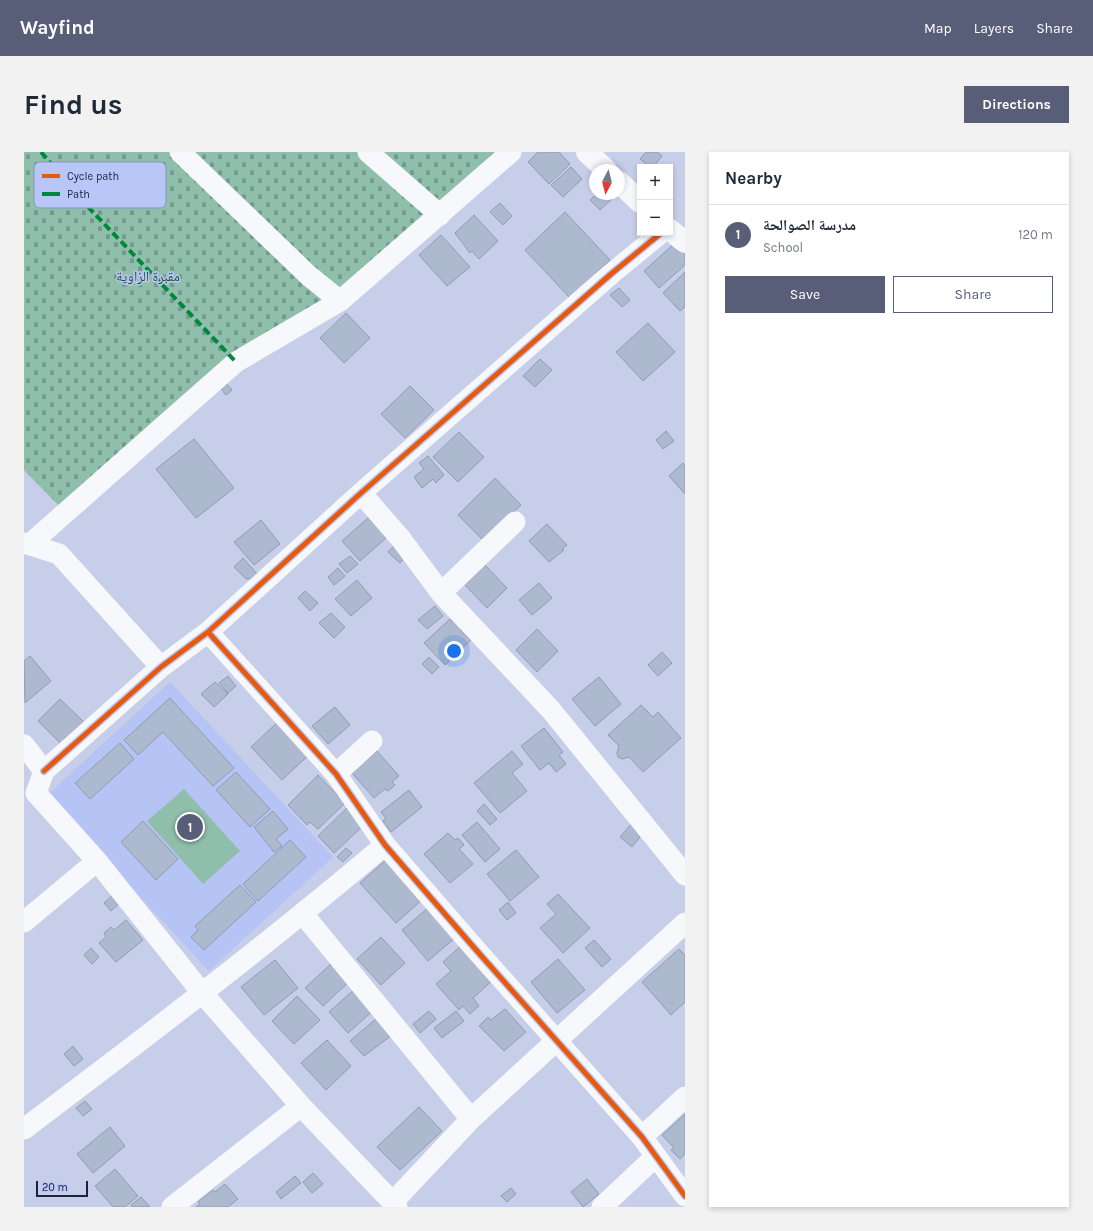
<!DOCTYPE html>
<meta charset="utf-8">
<style>
:root{--surface:#fff;--page:#f2f2f3;--text:#1f2937;--muted:#747a83;--line:#e0e1e3;--accent:#585e77}
body{margin:0;font-family:Karla,"Noto Naskh Arabic",sans-serif;background:var(--page);color:var(--text)}
.controls{position:absolute;right:12px;top:12px;display:grid;overflow:hidden;border-radius:0px;box-shadow:0 2px 6px #0003}
.controls button{width:36px;height:36px;display:grid;place-items:center;padding:0;border:0;border-bottom:1px solid var(--line);background:var(--surface);color:var(--text);font:20px sans-serif}
.compass{position:absolute;left:565px;top:12px;width:36px;height:36px;border-radius:50%;background:var(--surface);box-shadow:0 2px 6px #0003;rotate:187deg}
.scale{position:absolute;left:12px;bottom:10px;width:52px;box-sizing:border-box;padding-left:4px;border:2px solid #1c2239;border-top:0;font-size:11px;line-height:14px;white-space:nowrap;color:#1c2239;-webkit-text-stroke:3px #b8c6f8;paint-order:stroke}
.you{position:absolute;left:430px;top:499px;width:14px;height:14px;margin:-10px;border:3px solid #fff;border-radius:50%;background:#1a73e8;box-shadow:0 0 0 6px #1a73e833}
.badge{display:grid;place-items:center;width:26px;height:26px;border-radius:50%;background:var(--accent);color:#fff;font-size:13px;font-weight:700}
.pin{position:absolute;translate:-50% -50%;border:2px solid #fff;box-shadow:0 1px 4px #0006}
.list{margin:0;padding:0;list-style:none}
h2{display:flex;justify-content:space-between;align-items:center;height:52px;margin:0;padding:0 16px;font-size:17px}
h2 small{font-size:13px;font-weight:400;color:var(--muted)}
.list li{display:grid;grid-template-columns:26px 1fr auto;gap:12px;align-items:center;box-sizing:border-box;height:60px;padding:0 16px;border-top:1px solid var(--line)}
.list b{display:block;font-size:15px;white-space:nowrap}
.list p{margin:0;font-size:13px;white-space:nowrap;color:var(--muted)}
.list em{font-size:13px;font-style:normal;color:var(--muted)}
.actions{display:flex;gap:8px;padding:12px 16px}
.actions a{flex:1;padding:9px 0;border:1px solid var(--accent);border-radius:0px;text-align:center;font-size:14px;color:var(--accent)}
.actions .main{background:var(--accent);color:#fff}
.map{position:relative;flex:none;width:661px;height:1055px;overflow:hidden;border-radius:0px}
header{display:flex;align-items:center;gap:24px;box-sizing:border-box;height:56px;padding:0 20px;background:var(--accent);color:#fff}
header strong{font-size:19px}
nav{display:flex;gap:22px;margin-inline-start:auto;font-size:14px}
.intro{display:flex;align-items:center;justify-content:space-between;box-sizing:border-box;height:96px;padding:0 24px}
h1{margin:0;font-size:28px}
.button{padding:10px 18px;border-radius:0px;background:var(--accent);color:#fff;font-size:14px;font-weight:700}
main{display:flex;gap:24px;padding:0 24px}
aside{flex:1;background:var(--surface);border-radius:0px;box-shadow:0 2px 6px #0003}
.map>svg:first-child{display:block}
.built{fill:#b6c3f5}
.cemetery{fill:url(#cemetery-stones)}
.pitch{fill:#8fbeab}
.building{fill:#adb9cf;stroke:#909bb0}
.lines{fill:none;stroke-linecap:round;stroke-linejoin:round}
.minor{stroke:#f7f8fc;stroke-width:21}
.tertiary{stroke:#f7f8fc;stroke-width:22}
.quiet{stroke:#00873e;stroke-width:4;stroke-dasharray:8 4;stroke-linecap:butt}
.cycleway-casing{stroke:#b8c6f8;stroke-width:8}
.cycleway{stroke:#e8590c;stroke-width:5}
.labels{text-anchor:middle;dominant-baseline:central;stroke-width:3;stroke-linejoin:round;paint-order:stroke}
.park-label{font-size:14px;fill:#215131;stroke:#b8c6f8}
.key{fill:#b8c6f8;stroke:#8995bf;stroke-width:1}
.key-label{font-size:11px;fill:#1c2239}
</style>
<header>
<strong>Wayfind</strong>
<nav><a>Map</a><a>Layers</a><a>Share</a></nav>
</header>
<div class="intro"><h1>Find us</h1><a class="button">Directions</a></div>
<main>
<div class="map">
<svg width="661" height="1055" viewBox="0 0 661 1055">
<defs>
<pattern id="cemetery-stones" width="16" height="16" patternUnits="userSpaceOnUse"><rect width="16" height="16" fill="#8fbeab"/><path d="M2 7V4a2 2 0 0 1 4 0v3zM10 15v-3a2 2 0 0 1 4 0v3z" fill="#749a8c"/></pattern>
</defs>
<rect width="100%" height="100%" fill="#c7cee9"/>
<path class="built" d="M146,530L309,705L185,819L22,644Z"/>
<path class="cemetery" d="M0,0H485L316,149L212,210L41,360L0,318Z"/>
<path class="pitch" d="M160,637L216,699L179,732L123,669Z"/>
<path class="building" d="M514,0H535L546,12L525,32L504,10Z
M622,0H633L638,4L629,15H626L616,7Z
M547,15L558,27L539,45L527,33Z
M573,42H593L576,58L566,48Z
M476,51L488,64L479,73L466,60Z
M541,60L586,108L546,146L501,98Z
M450,63L474,89L455,107L448,99L446,101L431,81Z
M417,83L446,115L423,134L395,103Z
M652,90L661,100V113L635,136L620,119Z
M661,120V155L656,159L639,141Z
M595,136L606,148L598,155L586,143Z
M322,161L346,186L320,211L296,186Z
M624,171L651,200L619,229L592,200Z
M516,207L528,218L511,235L499,224Z
M200,229L208,238L202,243L195,234Z
M386,234L410,258L381,286L357,262Z
M642,279L650,289L639,297L632,288Z
M435,280L460,305L434,330L409,305Z
M170,287L210,336L172,366L132,317Z
M404,304L420,323L412,331L409,327L398,336L390,325L400,317L395,311Z
M659,311L661,313V342L645,324Z
M471,326L497,353L460,389L434,363Z
M345,365L363,385L336,409L318,389Z
M237,368L256,392L230,413L210,390Z
M523,372L543,393L538,397L540,398L525,410L505,389Z
M373,391L384,402L376,411L364,400Z
M326,404L334,412L323,421L315,412Z
M219,406L234,423L229,427H222L210,415Z
M459,411L483,436L463,456L438,430Z
M314,416L321,424L310,433L304,425Z
M333,428L348,446L327,464L311,447Z
M515,431L528,446L508,463L495,448Z
M281,439L294,451L286,459L274,446Z
M411,454L419,464L403,477L394,468Z
M307,461L321,475L310,486L295,471Z
M434,464L442,473L437,479L447,488L421,513L400,491L426,467L428,470Z
M513,477L534,499L513,520L492,498Z
M638,500L648,511L634,524L624,513Z
M6,504L27,529L1,551L0,509Z
M405,505L415,515L408,522L398,512Z
M204,524L212,534L204,541L195,531Z
M575,525L597,552L571,574L548,547Z
M191,530L204,542L190,555L177,542Z
M146,546L210,616L189,634L139,580L114,603L100,588Z
M36,547L61,571L38,593L14,569Z
M617,553L629,565L634,560L657,586L619,620L605,605L598,607L594,605L593,601L595,594L584,583Z
M311,555L326,573L304,592L288,574Z
M257,567L288,600L258,628L227,595Z
M520,576L539,600L535,603L542,612L532,620L525,611L516,618L497,594Z
M96,591L110,607L66,647L51,631Z
M353,599L375,624L368,630L371,633L364,639L361,637L350,646L328,621Z
M488,599L499,612L488,621L503,639L476,661L450,631Z
M212,620L246,657L226,675L192,638Z
M294,623L321,651L294,677L286,670L283,673L264,653Z
M385,638L398,655L367,680L359,669L362,666L357,660Z
M460,652L473,667L466,673L453,659Z
M325,654L342,671L310,701L294,684Z
M249,659L264,677L252,687L258,694L250,700L230,675Z
M119,669L154,707L132,728L97,690Z
M453,670L476,697L461,710L438,683Z
M609,670L620,680L608,695L596,685Z
M424,681L431,688L434,686L440,693L435,697L449,712L426,731L400,702Z
M266,688L282,705L234,749L219,732Z
M322,696L328,701L319,710L313,705Z
M492,698L515,725L486,749L463,722Z
M364,706L400,746L372,771L336,731Z
M216,733L232,750L180,798L167,785L174,778L171,774Z
M92,740L99,748L87,759L80,751Z
M534,742L566,776L539,801L516,776L532,762L523,752Z
M484,750L492,761L483,768L475,758Z
M405,755L431,786L404,809L378,778Z
M102,768L119,788L92,810L75,791L82,785L80,781L87,775L90,778Z
M357,785L381,811L357,833L333,807Z
M570,788L587,807L578,815L561,796Z
M440,791L471,826L449,846L455,854L446,862L439,854L435,858L412,832L427,819L419,810Z
M67,796L75,805L68,812L60,803Z
M655,797L661,803V850L647,863L618,830Z
M534,807L561,838L533,861L507,830Z
M251,808L274,836L240,863L217,835Z
M310,809L328,827L299,854L281,836Z
M333,835L351,857L324,881L305,860Z
M273,844L296,868L270,892L248,869Z
M481,857L502,880L480,899L455,874L464,865L467,868Z
M405,859L412,867L396,881L389,872Z
M432,859L440,869L418,886L410,876Z
M353,866L368,883L340,904L326,889Z
M303,888L327,914L302,938L277,911Z
M49,894L59,907L50,914L40,902Z
M61,949L68,957L59,964L52,956Z
M395,955L418,979L376,1018L353,995Z
M661,962V1002L656,1007L647,998L650,996L638,983Z
M86,975L101,994L69,1021L53,1002Z
M91,1017L114,1044L101,1055H89L71,1034Z
M289,1021L299,1032L288,1041L279,1030Z
M271,1024L277,1031L257,1047L252,1040Z
M563,1027L575,1042L559,1055L547,1040Z
M201,1032L214,1047L204,1055H172L176,1052L174,1050L189,1038L191,1040Z
M487,1036L492,1042L483,1050L477,1044Z
M117,1045L126,1055H108L107,1053Z"/>
<g class="lines">
<path class="minor" d="M344,0L416,63
M316,149L487,0
M337,341L377,387L417,441L527,558L661,723
M0,391L35,402L137,515
M6,392L212,210L316,149L284,123L156,0
M417,441L491,370
M184,480L312,622L361,693L453,799L618,985L661,1044
M0,593L20,619L12,641L73,709L179,842L277,954L373,1055
M20,619L137,515L184,480L337,341L587,122L637,81
M312,622L348,589
M279,762L447,967
M0,770L73,709
M0,977C122,885 244,792 361,693
M618,985L661,945
M369,1050L447,967L661,771
M148,1055L277,954
M578,1055L631,1005"/>
<path class="tertiary" d="M563,0L582,18
M595,30L616,50
M646,78L661,90"/>
<path class="quiet" d="M17,0L66,57L212,210"/>
<g class="cycleway-casing">
<path id="cycleway" d="M184,480L312,622L361,693L453,799L618,985L661,1044
M20,619L137,515L184,480L337,341L587,122L637,81"/>
</g>
<use href="#cycleway" class="cycleway"/>
</g>
<g class="labels">
<g class="park-label">
<text x="124" y="124">مقبرة الزاوية</text>
</g>
</g>
<rect x="10" y="10" width="132" height="46" rx="6" class="key"/>
<rect x="18" y="22" width="18" height="4" fill="#e8590c"/>
<rect x="18" y="40" width="18" height="4" fill="#00873e"/>
<g class="key-label">
<text x="43" y="28">Cycle path</text>
<text x="43" y="46">Path</text>
</g>
</svg>
<div class="controls">
<button>+</button>
<button>−</button>
</div>
<svg class="compass" viewBox="-18 -18 36 36"><path d="M0-13l5 13h-10z" fill="#e53935"/><path d="M0 13l5-13h-10z" fill="#747a83"/></svg>
<div class="scale">20 m</div>
<div class="you"></div>
<div class="pin badge" style="left:166px;top:675px">1</div>
</div>
<aside>
<h2>Nearby<small></small></h2>
<ul class="list">
<li><span class="badge">1</span><div><b>مدرسة الصوالحة</b><p>School</p></div><em>120 m</em></li>
</ul>
<div class="actions"><a class="main">Save</a><a>Share</a></div>
</aside>
</main>
